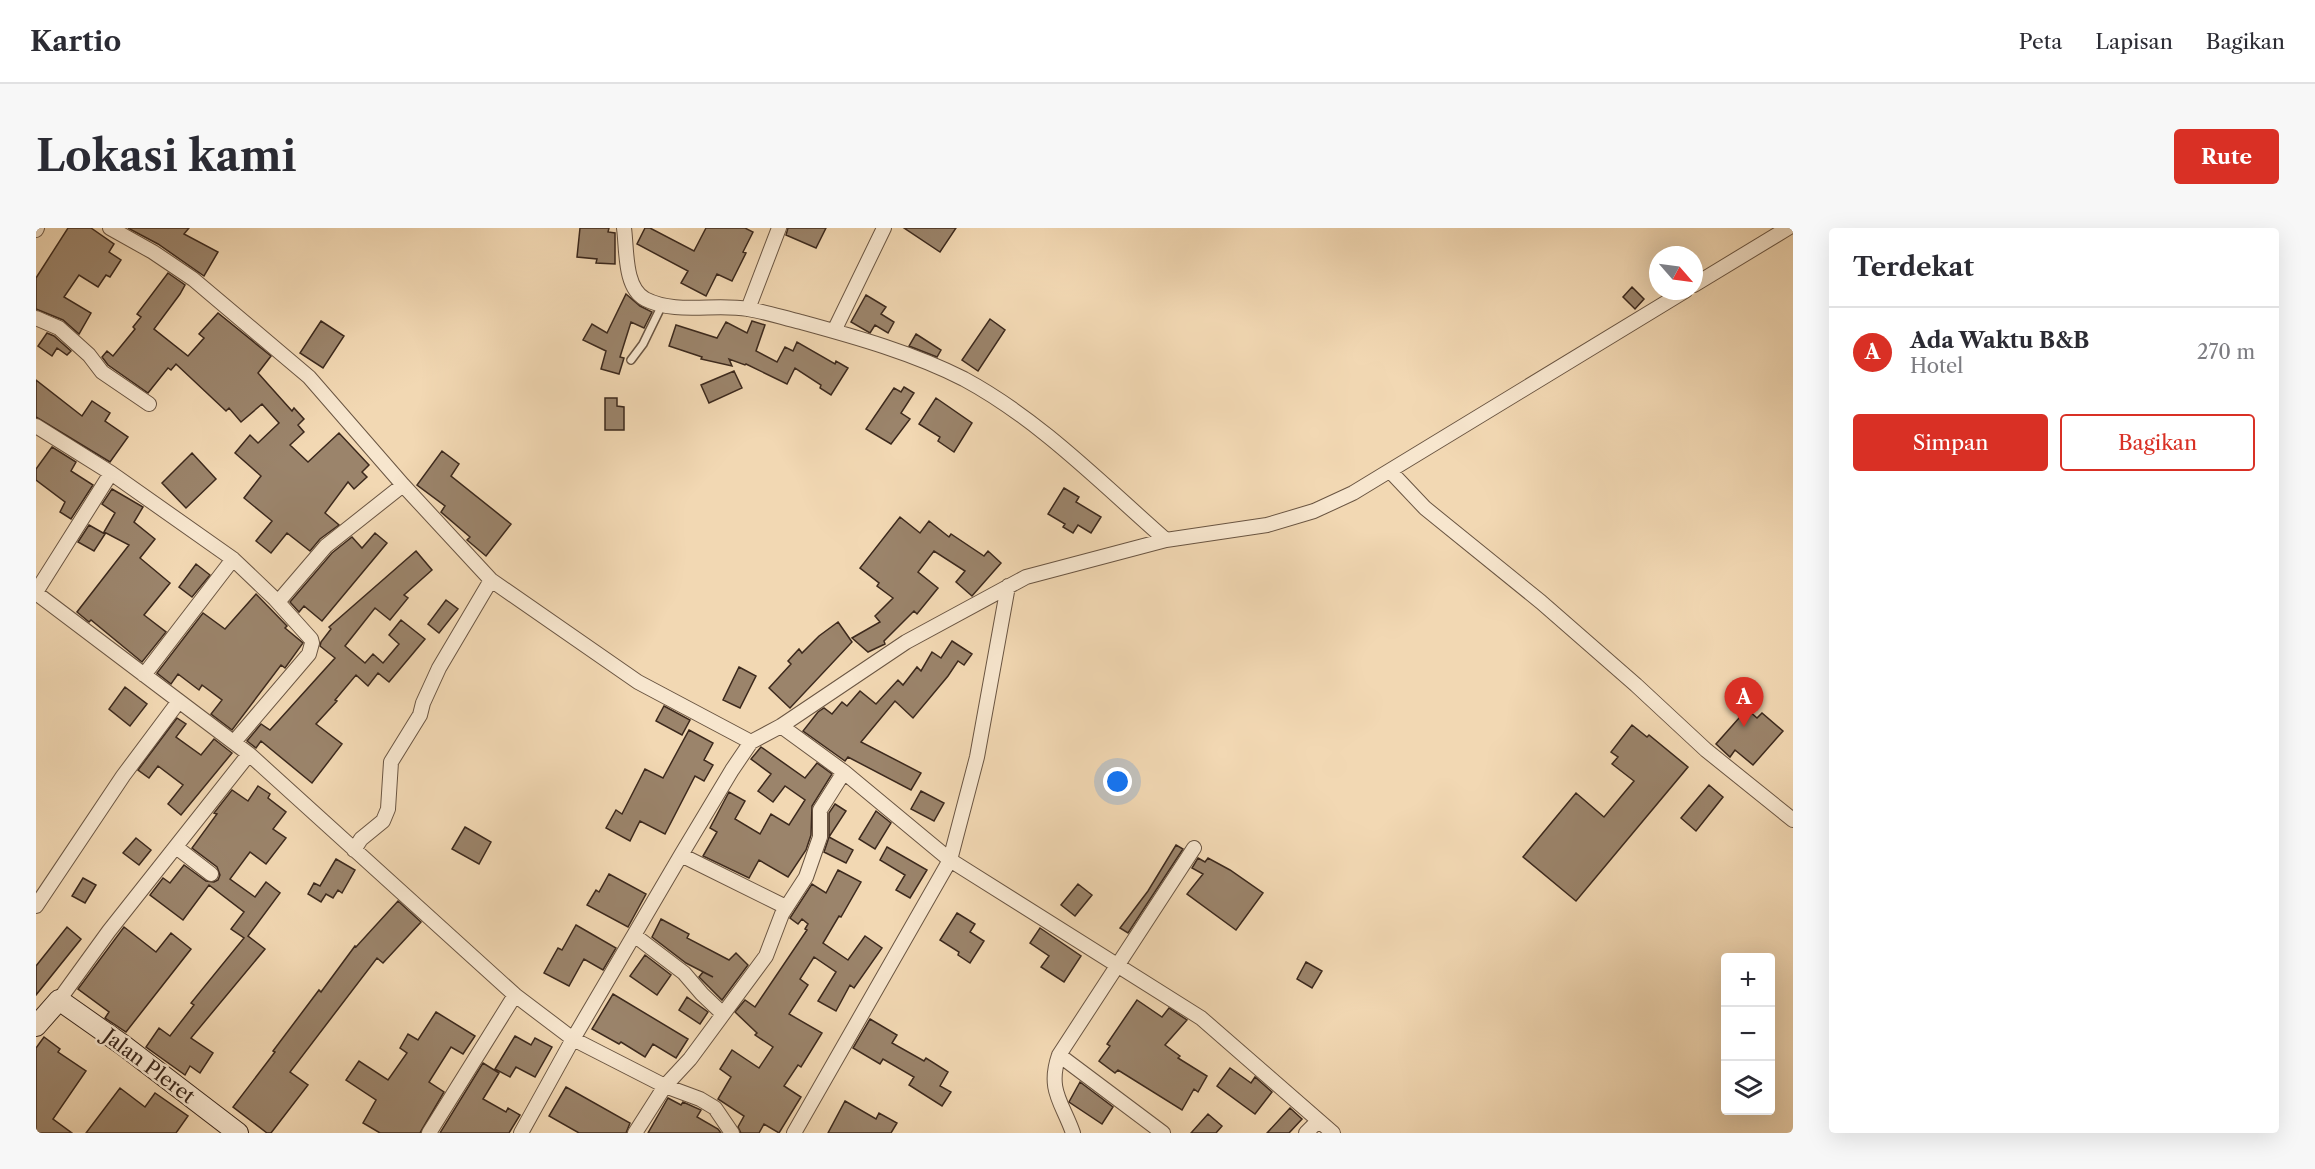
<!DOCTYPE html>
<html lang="id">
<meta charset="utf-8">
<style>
:root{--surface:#fff;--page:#f7f7f7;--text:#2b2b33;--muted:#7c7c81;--line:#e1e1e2;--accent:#d93025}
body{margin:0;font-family:"Libre Caslon Text",serif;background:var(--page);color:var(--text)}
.controls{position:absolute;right:18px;bottom:18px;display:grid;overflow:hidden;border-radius:6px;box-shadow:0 6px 24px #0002}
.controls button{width:54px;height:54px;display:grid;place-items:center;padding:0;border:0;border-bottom:2px solid var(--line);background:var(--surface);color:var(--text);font:30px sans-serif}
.compass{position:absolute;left:1613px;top:18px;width:54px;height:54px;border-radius:50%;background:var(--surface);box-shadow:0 6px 24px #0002;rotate:118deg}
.you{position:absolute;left:1082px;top:554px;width:21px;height:21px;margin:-15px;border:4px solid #fff;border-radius:50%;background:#1a73e8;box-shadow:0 0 0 9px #1a73e833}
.badge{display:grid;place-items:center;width:39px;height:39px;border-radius:50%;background:var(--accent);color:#fff;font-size:20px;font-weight:700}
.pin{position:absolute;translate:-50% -50px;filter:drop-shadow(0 2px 3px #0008)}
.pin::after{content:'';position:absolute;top:32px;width:21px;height:18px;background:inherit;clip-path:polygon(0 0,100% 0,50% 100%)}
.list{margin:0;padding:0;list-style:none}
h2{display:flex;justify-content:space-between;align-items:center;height:78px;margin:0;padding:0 24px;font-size:26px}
h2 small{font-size:20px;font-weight:400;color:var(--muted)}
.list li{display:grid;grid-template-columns:39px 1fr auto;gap:18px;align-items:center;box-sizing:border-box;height:90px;padding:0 24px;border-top:2px solid var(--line)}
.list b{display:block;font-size:22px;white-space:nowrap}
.list p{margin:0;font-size:20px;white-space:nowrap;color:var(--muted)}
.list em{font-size:20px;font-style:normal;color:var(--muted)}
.actions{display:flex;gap:12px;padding:18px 24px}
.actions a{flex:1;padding:14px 0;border:2px solid var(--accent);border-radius:6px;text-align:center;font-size:21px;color:var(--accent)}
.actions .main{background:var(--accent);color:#fff}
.icon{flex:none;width:33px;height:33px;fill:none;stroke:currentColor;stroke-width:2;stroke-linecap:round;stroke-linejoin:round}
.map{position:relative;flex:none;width:1757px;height:905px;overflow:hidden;border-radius:6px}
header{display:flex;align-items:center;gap:36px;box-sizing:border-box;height:84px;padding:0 30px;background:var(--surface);border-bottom:2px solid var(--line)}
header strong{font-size:28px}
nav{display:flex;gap:33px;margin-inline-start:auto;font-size:21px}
.intro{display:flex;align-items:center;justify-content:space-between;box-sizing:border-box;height:144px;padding:0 36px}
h1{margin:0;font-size:42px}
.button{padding:15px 27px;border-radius:6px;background:var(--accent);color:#fff;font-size:21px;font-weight:700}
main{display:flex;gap:36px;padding:0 36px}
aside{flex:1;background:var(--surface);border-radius:6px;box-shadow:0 6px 24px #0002}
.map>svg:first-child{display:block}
.building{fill:#9b846b;stroke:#3c291d;stroke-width:1.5}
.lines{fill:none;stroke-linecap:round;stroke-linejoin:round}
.lane-casing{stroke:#6a5542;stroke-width:10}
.street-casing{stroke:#6a5542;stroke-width:16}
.secondary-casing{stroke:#3c291d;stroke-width:22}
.lane{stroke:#f7e6ce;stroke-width:7}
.street{stroke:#f7e6ce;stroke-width:14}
.secondary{stroke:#f7e6ce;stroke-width:20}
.labels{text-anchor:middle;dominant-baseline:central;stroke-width:5;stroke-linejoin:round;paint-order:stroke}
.street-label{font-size:20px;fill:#3c291d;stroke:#f7e6ce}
</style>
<header>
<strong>Kartio</strong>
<nav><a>Peta</a><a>Lapisan</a><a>Bagikan</a></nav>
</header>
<div class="intro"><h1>Lokasi kami</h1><a class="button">Rute</a></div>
<main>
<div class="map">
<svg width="1757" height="905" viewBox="0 0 1757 905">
<rect width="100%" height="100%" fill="#f2d8b3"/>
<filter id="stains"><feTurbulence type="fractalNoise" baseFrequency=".00333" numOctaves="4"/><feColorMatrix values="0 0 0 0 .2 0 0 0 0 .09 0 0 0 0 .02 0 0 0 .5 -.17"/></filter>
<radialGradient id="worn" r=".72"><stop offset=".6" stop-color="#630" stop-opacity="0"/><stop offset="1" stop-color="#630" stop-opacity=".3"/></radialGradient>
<path class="building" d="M32,0H55L78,16L73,24L85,32L74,49L70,47L62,59L43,47L28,69L55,85L43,106L27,92L0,81V50Z
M92,0H153L148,6L182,24L168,48L122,16Z
M544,0H573L572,4L579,5V36L560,35L561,31L541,29Z
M609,0H614L658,23L670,0H709L717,4L707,24L710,25L696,53L681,46L670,68L645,55L652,43L601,16Z
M752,0H790L780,20L750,7Z
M868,0H920L904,24Z
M132,45L149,57L144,66L118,101L152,128L168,110L163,106L182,85L235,128L222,145L256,183L258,180L268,191L262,197L268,204L254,217L272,234L303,205L333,237L326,244L331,249L318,261L312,254L289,285L303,297L284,311L274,323L251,305L235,325L220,313L236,293L208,270L225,248L199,225L214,207L222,215L243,195L226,176L205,194L193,180L190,183L140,136L135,142L132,140L112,165L72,137L66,129L71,123L77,128L99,101L97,99L105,89L101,86Z
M1596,59L1608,71L1599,81L1587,69Z
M590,66L604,78L616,84L608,100L595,94L584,129L588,130L583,146L565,141L570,123L547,112L556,96L571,105Z
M830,67L850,79L845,86L858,94L852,105L839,97L834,105L815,94Z
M954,91L969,102L942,143L926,132Z
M285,93L308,108L287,140L264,125Z
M716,93L729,97L720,123L741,134L749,119L757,123L761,114L799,136L800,133L812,140L795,167L784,160L785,157L759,140L751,156L710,136L709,137L693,131L696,138L665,131L666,129L633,118L640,97L681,110L690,94L711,105Z
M11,105L18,108L35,123L31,127L21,120L16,128L2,118Z
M880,106L905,122L901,129L873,118Z
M698,143L706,160L673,175L665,157Z
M0,152L46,188L56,173L74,185L69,193L92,209L74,234L0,189Z
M868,159L878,165L865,185L874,191L855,216L830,201L858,160L865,164Z
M569,170H581V178L588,179V202H569Z
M900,170L936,195L918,224L902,213L904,209L883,196Z
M16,219L40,234L35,243L57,257L35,291L24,284L29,274L0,252V241Z
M406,223L423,236L415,248L475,296L450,328L431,312L434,309L405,284L409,278L381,257Z
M156,225L180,251L150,280L126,255Z
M1028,260L1043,269L1040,274L1065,289L1055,305L1042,297L1037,305L1027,299L1029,296L1012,286Z
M76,261L107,279L98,294L119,311L104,330L134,355L108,387L130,404L106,434L55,392L53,394L41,384L93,317L68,304L79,285L66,276Z
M864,289L884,305L893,293L913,309L915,306L948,328L952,323L965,335L936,368L920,354L929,343L898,323L882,344L902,360L881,386L878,383L848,413L849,416L832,424L816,410L844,394L839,388L857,370L841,358L843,355L824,340Z
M53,297L69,306L58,323L42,314Z
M339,305L351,315L286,393L268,378L263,384L254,374L296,325L316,309L326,320Z
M380,323L396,342L368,367L372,370L354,392L339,380L309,418L329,435L337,426L347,435L363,416L353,407L365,392L389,411L353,454L342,445L332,458L320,447L299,472L301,473L280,496L306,516L276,555L225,513L220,520L211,513L225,496L234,502L299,430L284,418L285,414L295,401L293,399Z
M160,336L174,347L156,369L143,359Z
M220,366L251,398L249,400L267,415L249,440L245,437L196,502L175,486L186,472L166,457L163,462L142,446L135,456L121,445L167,385L189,401Z
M410,372L422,381L403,405L392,396Z
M802,394L816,414L754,480L733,460L755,436L752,433L763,421L766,425L783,408Z
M916,413L936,426L928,437L922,433L912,448L877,490L859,473L825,514L885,545L875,562L812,529L809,533L767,503L782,484L788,480L796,486L806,474L811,478L824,463L840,476L862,452L867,457L881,439L885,443L896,424L905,430Z
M703,439L720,448L704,480L687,472Z
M89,459L111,476L94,498L73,481Z
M628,478L654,492L646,507L620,493Z
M1711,481L1721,490L1726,485L1747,503L1717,537L1699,522L1694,529L1680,516Z
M141,490L150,496L140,509L165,527L178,511L196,525L145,587L132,576L147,557L122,538L113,550L102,542Z
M1596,497L1611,509L1613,507L1652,539L1540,673L1487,629L1540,565L1568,589L1598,553L1576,536L1582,529L1575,524Z
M653,502L677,515L668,532L677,537L668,553L659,548L629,606L604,593L594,613L570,600L580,582L586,586L609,541L627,550Z
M725,519L769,550L781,535L796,546L776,578L775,607L770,622L752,649L723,632L713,650L667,628L681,604L674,600L693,564L709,573L699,591L724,606L735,586L753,597L769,572L749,558L737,574L722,563L735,546L715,531Z
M1673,557L1687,569L1660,603L1645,590Z
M222,558L234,566L232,570L250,584L237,601L250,610L230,636L214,624L194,651L219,669L230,654L244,665L212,708L229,721L155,810L177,825L164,845L154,838L149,847L110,819L123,800L134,808L158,777L155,775L208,710L195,701L208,684L173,657L147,692L114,667L127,650L134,655L148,637L170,653L178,654L182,652L184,647L181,639L156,620L181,586L178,585L196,562L212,573Z
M885,563L908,575L898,593L875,581Z
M799,576L810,583L793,609V585Z
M840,583L855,595L839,621L823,611Z
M429,599L455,614L443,636L416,621Z
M793,609L817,622L810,635L788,624Z
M100,610L115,622L103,637L87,625Z
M1140,617L1147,621L1092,705L1084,700L1112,663Z
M851,619L891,642L874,670L860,662L869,647L844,632Z
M1162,630L1169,634L1172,630L1194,642L1227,665L1200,702L1151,666L1167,646L1156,640Z
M300,631L319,642L306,665L302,662L297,670L290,666L285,674L272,666L278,655L284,658Z
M802,642L825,654L805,689L803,688L787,715L812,732L829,708L846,720L818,760L814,757L800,783L782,773L800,744L778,729L764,751L772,757L753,786L786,805L765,839L762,837L748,858L765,869L743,905L728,896L723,905H705L702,899L708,888L682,871L695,849L684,841L696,822L723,840L737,819L719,807L721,805L699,784L709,772L719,779L771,702L769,701L772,696L766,691L762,696L754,690L776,656L790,665Z
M573,646L610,666L592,699L551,677L560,662L563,664Z
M47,650L60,657L49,675L36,668Z
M1042,656L1056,667L1039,688L1025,677Z
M362,673L385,694L347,735L341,730L254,844L272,857L235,905H231L197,879L239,824L237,823L283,762L285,764L319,718L320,719Z
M921,685L939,696L934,704L948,713L934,735L922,727L923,724L904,712Z
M625,691L653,706L651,710L693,732L700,725L712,737L686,772L663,749L667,744L677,749L650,735L616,709Z
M540,697L580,720L567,742L548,731L533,758L508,745L522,720L526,722Z
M31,699L45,711L0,767V738Z
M88,699L120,724L135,705L155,721L90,804L69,790L73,784L42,761Z
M1004,700L1045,728L1028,754L1005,739L1013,728L994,715Z
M609,727L635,747L621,767L594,748Z
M1270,734L1286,743L1276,760L1261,751Z
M577,766L652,811L640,830L617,816L609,829L585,814L583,816L556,801Z
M651,769L672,784L664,796L643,782Z
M1101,772L1126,789L1133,780L1151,792L1129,817L1144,828L1142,830L1171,848L1162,864L1158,861L1146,882L1082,842L1079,845L1063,833L1074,818L1071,816Z
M400,784L439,808L427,826L415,819L393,854L408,864L384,905H344L327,895L340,872L310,852L323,833L352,852L371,825L364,820L372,806L382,812Z
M834,791L861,807L856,815L888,833L890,830L912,844L904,858L915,864L906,878L873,857L878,849L847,831L844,836L817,820Z
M479,808L495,817L499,810L516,819L499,849L480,839L474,849L459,841Z
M8,809L24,821L22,824L50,843L17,891L36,905H0V820Z
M447,835L463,845L447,871L470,884L472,880L484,887L473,905H404Z
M1194,840L1215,855L1219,849L1236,864L1219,886L1181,858Z
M1044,854L1077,879L1066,896L1033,874Z
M530,859L594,895L590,905H543L513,888Z
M84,860L109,879L119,865L152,888L140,905H50Z
M632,870L645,877L647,874L665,882L661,889L682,901L685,905H612Z
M809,873L840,891L843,885L861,895L855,905H792Z
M1254,880L1266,891L1253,905H1231Z
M1172,886L1186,898L1180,905H1155Z"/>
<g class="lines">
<g class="lane-casing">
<path id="lane" d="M595,132L607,116L626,77"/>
</g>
<g class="street-casing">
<path id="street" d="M74,0L117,24L157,51L273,149L367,257L455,352
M588,0C591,22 588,59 609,71C640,87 679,75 712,81C730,84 748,90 765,94C820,109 877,125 928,151C1004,192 1066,256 1130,312
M0,2L1,0
M1658,57L1752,0
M712,81L743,0
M0,90L23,100L53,127L66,144L113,176
M798,103L848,0
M0,198L75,245L197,331L239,371L275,411L276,415L273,426L198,514
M1354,243L1389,280L1505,374L1600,457L1670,522L1757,592
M972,358L941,529L914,632L1165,790L1297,905
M0,364L75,245
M0,365L213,526L479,767L537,811L629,858L664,871L679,880L696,905
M242,374L290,318L367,257
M108,447L197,331
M745,498L808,544L914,632L758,905
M140,619L175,646
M318,622L325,611L347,593L352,581L355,534L384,487L387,475L403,440L455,352L602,454L715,514
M645,627L750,679
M0,678L87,548L143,473
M598,707L648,745L666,766L687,786
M23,772L73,703L213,526
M1023,827L1127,905
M393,905L479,767
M485,905L537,811L645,627L696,542L715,514L745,498L870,414L990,349L1130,312L1231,297L1278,283L1317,265L1649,63
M599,905L629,858L654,831L730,728L746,686L770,649L784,609V582L808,544
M1037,905C1026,874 1011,862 1023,827L1158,620
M1270,905L1281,894"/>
</g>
<g class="secondary-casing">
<path id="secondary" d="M0,798L23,772L87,817L202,905"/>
</g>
<use href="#lane" class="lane"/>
<use href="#street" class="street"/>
<use href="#secondary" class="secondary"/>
</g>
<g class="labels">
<g class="street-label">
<text transform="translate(113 838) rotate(37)">Jalan Pleret</text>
</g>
</g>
<rect width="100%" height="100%" filter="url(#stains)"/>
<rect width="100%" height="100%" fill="url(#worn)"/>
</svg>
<div class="controls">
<button>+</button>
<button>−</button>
<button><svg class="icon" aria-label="layers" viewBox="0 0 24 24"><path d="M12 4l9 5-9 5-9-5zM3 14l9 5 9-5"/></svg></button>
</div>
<svg class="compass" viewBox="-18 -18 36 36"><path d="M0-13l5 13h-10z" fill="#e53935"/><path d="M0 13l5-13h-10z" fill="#7c7c81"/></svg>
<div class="you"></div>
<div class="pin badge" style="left:1708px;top:499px">A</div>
</div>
<aside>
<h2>Terdekat<small></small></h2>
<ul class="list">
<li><span class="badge">A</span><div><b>Ada Waktu B&amp;B</b><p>Hotel</p></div><em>270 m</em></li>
</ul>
<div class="actions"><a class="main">Simpan</a><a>Bagikan</a></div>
</aside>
</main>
